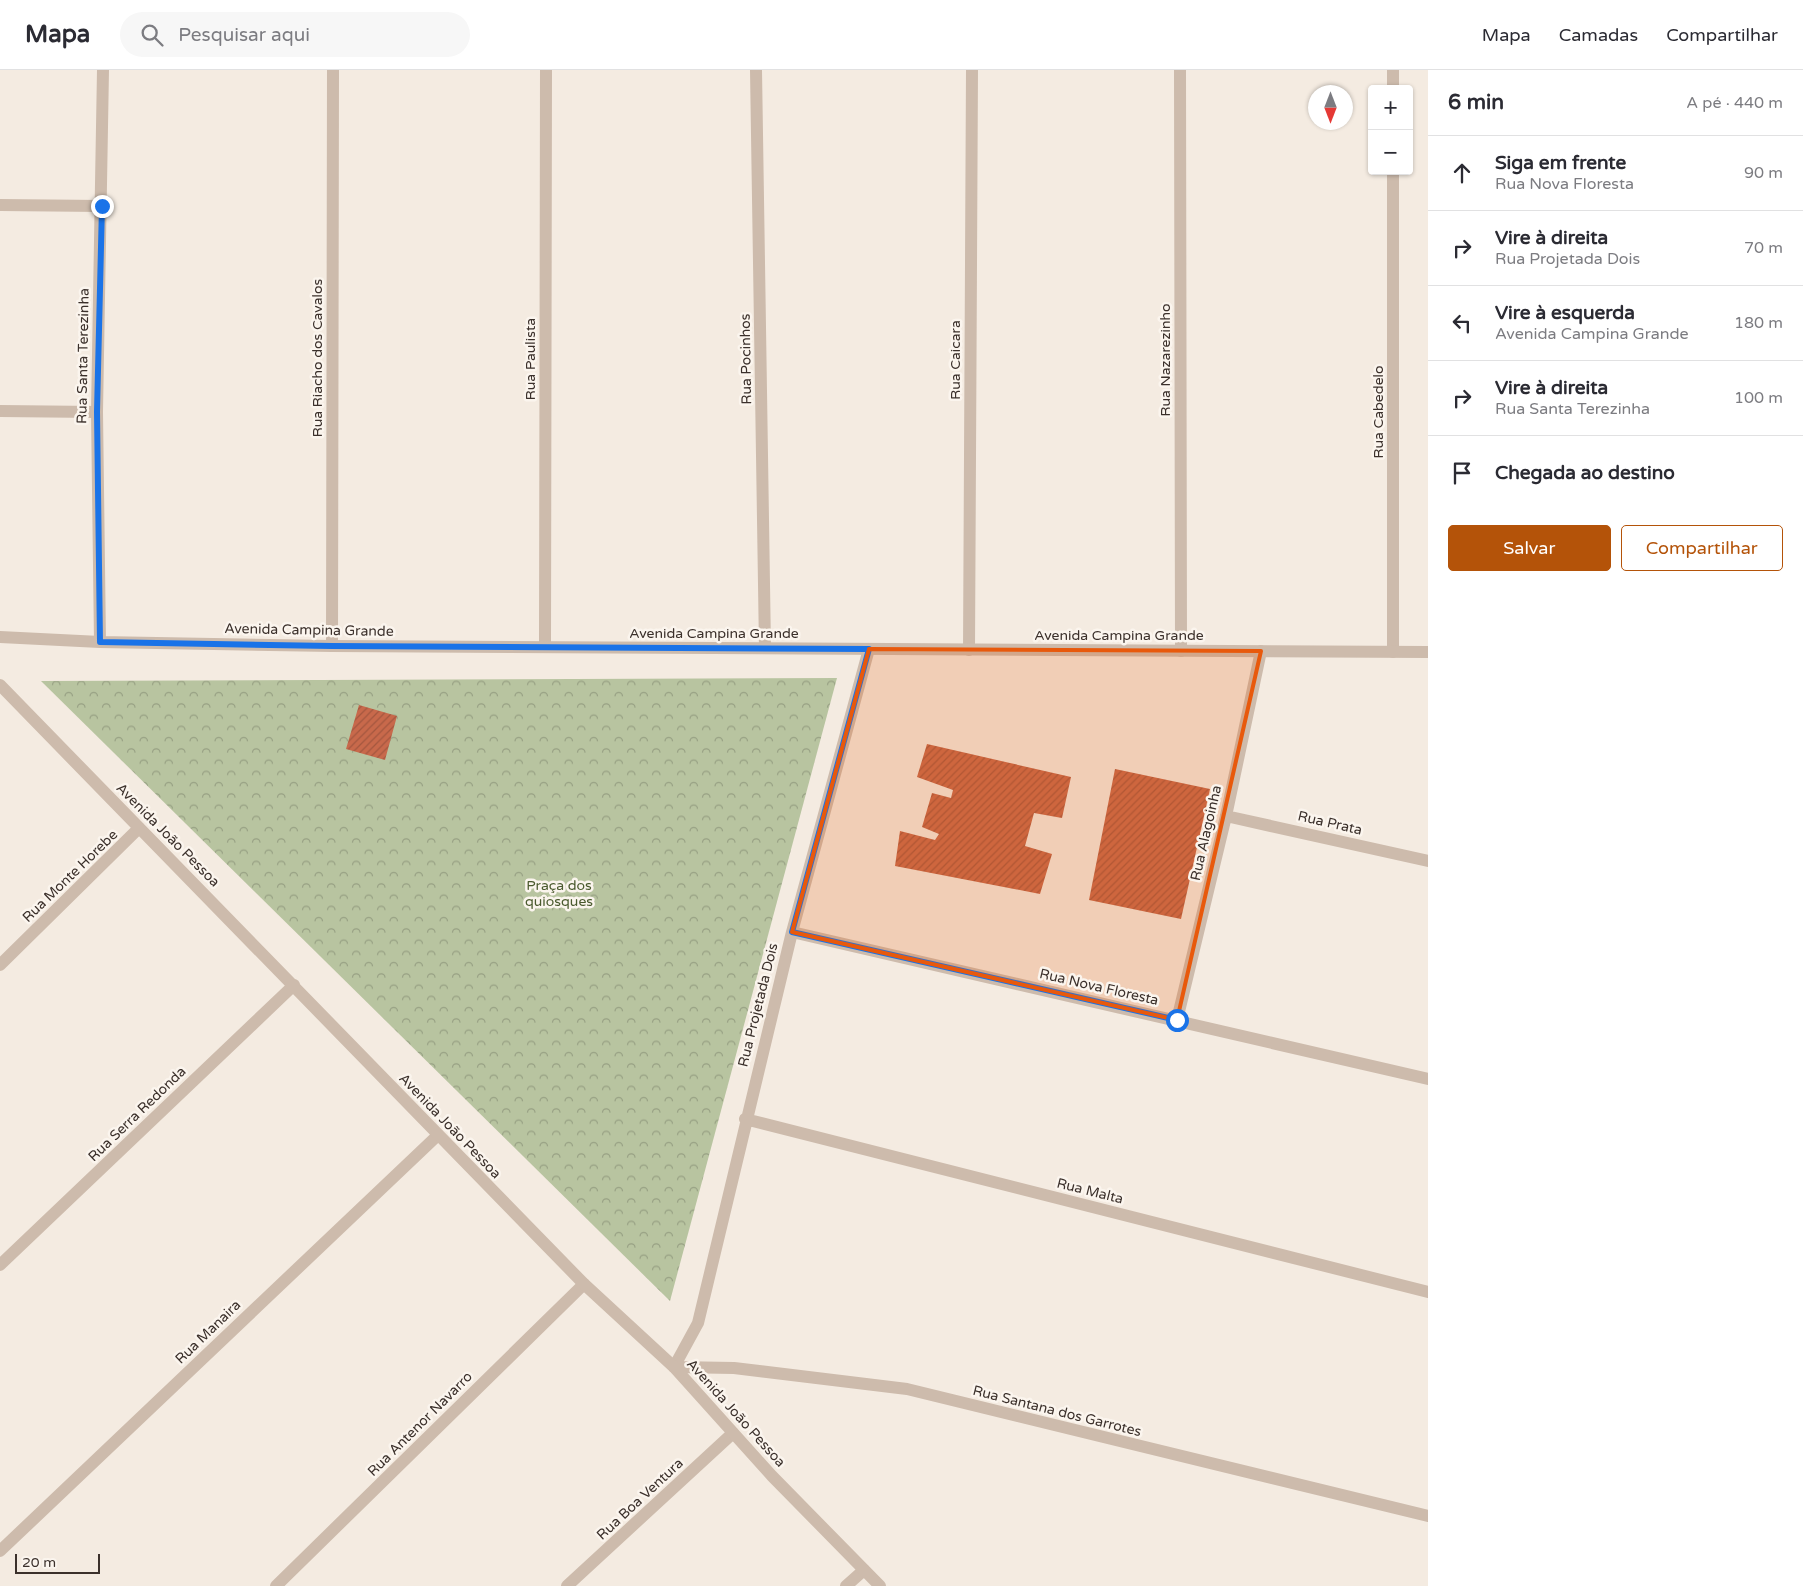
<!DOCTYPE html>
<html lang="pt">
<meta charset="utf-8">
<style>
:root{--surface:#fff;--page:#f7f7f7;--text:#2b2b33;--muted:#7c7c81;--line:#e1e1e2;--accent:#b45309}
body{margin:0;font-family:"Varela Round",sans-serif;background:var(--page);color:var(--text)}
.controls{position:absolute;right:15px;top:15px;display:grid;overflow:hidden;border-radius:5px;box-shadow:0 1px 4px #0004}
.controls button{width:45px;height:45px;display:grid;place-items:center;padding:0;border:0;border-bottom:1px solid var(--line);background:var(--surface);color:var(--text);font:25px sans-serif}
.compass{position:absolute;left:1308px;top:15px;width:45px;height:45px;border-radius:50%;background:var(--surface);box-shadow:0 1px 4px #0004;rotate:180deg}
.scale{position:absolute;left:15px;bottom:12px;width:85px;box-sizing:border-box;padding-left:5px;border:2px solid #3b302b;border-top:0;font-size:14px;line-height:18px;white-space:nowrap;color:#3b302b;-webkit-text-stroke:4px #fbf5ee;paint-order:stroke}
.stop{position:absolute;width:15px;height:15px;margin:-11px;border:4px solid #1a73e8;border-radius:50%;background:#fff}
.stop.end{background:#1a73e8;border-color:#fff;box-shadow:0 1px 5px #0008}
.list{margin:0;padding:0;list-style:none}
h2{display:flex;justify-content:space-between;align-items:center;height:65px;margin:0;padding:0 20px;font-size:21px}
h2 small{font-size:16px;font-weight:400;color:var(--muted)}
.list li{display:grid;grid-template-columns:32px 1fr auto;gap:15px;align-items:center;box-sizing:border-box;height:75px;padding:0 20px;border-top:1px solid var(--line)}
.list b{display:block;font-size:19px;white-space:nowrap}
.list p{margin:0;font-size:16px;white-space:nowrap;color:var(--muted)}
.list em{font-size:16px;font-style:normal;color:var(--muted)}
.actions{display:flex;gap:10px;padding:15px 20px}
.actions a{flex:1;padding:11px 0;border:1px solid var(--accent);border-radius:5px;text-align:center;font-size:18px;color:var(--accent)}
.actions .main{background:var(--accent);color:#fff}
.icon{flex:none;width:28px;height:28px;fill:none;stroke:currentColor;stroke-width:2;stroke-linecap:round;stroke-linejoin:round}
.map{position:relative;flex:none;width:1428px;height:1516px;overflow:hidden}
header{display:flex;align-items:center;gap:30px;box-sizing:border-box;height:70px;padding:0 25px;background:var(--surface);border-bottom:1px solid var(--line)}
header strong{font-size:24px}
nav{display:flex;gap:28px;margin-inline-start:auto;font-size:18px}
.search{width:350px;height:45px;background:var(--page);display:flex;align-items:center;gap:12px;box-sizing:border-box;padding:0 18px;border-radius:28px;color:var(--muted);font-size:19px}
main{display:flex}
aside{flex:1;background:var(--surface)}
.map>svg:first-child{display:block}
.park{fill:url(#park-crowns)}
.building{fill:url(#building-hatch)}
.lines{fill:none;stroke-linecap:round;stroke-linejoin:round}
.minor{stroke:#cdbbac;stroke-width:12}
.tertiary{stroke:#cdbbac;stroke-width:12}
.route{stroke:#1a73e8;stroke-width:6}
.marked{fill:#e8590c;fill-opacity:0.2;stroke:#e8590c;stroke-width:4;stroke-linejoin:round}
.labels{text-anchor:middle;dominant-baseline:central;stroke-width:5;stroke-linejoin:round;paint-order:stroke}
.street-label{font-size:14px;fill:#3b302b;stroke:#fbf5ee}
.park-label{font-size:14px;fill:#4a5a2e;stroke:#fbf5ee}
</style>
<header>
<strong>Mapa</strong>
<div class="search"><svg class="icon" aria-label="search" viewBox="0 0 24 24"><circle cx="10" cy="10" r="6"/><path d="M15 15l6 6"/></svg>Pesquisar aqui</div>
<nav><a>Mapa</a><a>Camadas</a><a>Compartilhar</a></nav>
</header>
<main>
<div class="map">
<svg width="1428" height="1516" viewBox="0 0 1428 1516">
<defs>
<pattern id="park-crowns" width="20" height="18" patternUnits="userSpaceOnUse" patternTransform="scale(1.25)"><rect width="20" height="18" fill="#b8c4a0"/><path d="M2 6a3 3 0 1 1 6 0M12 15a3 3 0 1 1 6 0" fill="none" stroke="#97a083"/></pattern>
<pattern id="building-hatch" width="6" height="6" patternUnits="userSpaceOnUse" patternTransform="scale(1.25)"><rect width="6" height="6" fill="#c8694b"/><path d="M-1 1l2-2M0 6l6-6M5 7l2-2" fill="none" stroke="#a4573f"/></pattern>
</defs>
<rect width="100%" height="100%" fill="#f4ebe1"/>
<path class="park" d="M837,608L670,1231L41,611Z"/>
<path class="building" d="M359,635L397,646L385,690L346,679Z
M927,674L1071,707L1062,748L1034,743L1025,776L1052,784L1040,824L895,796L900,761L935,770L939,764L922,757L932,723L951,728L953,720L917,707Z
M1115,699L1210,719L1181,849L1089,830Z"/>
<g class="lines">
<path class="minor" d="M756,0L765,578
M1180,0L1181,581
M1393,19V0
M0,135L101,136
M0,341L97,342
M332,576L333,0
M545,577L546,0
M869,579L792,862L698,1253L674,1297L734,1298L907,1319L1428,1446
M969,580L972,0
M1393,582V101
M1226,746L1428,791
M792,862L1428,1009
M0,895L139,758
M1177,950L1226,746L1261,581
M745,1049L1428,1222
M0,1195L294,915
M0,1481L438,1065
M276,1516L584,1214
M567,1516L733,1363
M846,1516L864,1500"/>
<path class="tertiary" d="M0,567L100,572L332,576L1428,582
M100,572L97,342L103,0
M0,615L584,1214L674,1297L772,1406L880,1516"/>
</g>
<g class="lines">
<path class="route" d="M102,136L97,342L100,572L332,576L869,579L792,862L1177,950"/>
</g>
<path class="marked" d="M869,579L1261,581L1177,950L792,862Z"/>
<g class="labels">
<g class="street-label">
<text transform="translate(83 286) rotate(-89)">Rua Santa Terezinha</text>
<text transform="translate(317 288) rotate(-90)">Rua Riacho dos Cavalos</text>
<text transform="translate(530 289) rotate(-90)">Rua Paulista</text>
<text transform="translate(746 289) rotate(-91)">Rua Pocinhos</text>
<text transform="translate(955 290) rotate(-90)">Rua Caicara</text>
<text transform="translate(1165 290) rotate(-90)">Rua Nazarezinho</text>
<text transform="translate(1378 342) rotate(-90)">Rua Cabedelo</text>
<text transform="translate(309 560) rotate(1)">Avenida Campina Grande</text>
<text x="714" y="563">Avenida Campina Grande</text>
<text x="1119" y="565">Avenida Campina Grande</text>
<text transform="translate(1330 753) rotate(13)">Rua Prata</text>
<text transform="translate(1206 763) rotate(-77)">Rua Alagoinha</text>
<text transform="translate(168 765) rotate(45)">Avenida João Pessoa</text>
<text transform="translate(70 806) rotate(-44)">Rua Monte Horebe</text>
<text transform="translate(1099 917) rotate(13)">Rua Nova Floresta</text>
<text transform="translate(758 935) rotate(-76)">Rua Projetada Dois</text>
<text transform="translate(137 1044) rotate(-44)">Rua Serra Redonda</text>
<text transform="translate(450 1056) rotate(46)">Avenida João Pessoa</text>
<text transform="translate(1090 1121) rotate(14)">Rua Malta</text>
<text transform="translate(208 1262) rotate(-44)">Rua Manaira</text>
<text transform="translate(1057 1341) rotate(14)">Rua Santana dos Garrotes</text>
<text transform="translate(736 1343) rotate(48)">Avenida João Pessoa</text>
<text transform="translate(420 1354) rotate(-45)">Rua Antenor Navarro</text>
<text transform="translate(640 1429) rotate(-43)">Rua Boa Ventura</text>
</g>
<g class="park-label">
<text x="559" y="815">Praça dos<tspan x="559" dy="16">quiosques</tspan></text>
</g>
</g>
</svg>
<div class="controls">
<button>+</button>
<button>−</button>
</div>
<svg class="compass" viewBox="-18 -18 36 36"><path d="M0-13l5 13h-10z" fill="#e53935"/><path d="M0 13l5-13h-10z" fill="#7c7c81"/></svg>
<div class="scale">20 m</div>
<div class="stop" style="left:1177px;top:950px"></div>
<div class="stop end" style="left:102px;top:136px"></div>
</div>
<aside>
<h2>6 min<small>A pé · 440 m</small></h2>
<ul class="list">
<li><svg class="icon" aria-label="ahead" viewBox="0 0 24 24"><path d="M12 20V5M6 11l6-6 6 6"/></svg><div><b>Siga em frente</b><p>Rua Nova Floresta</p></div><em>90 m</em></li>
<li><svg class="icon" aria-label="right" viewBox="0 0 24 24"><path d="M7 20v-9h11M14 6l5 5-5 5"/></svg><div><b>Vire à direita</b><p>Rua Projetada Dois</p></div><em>70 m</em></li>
<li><svg class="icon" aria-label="left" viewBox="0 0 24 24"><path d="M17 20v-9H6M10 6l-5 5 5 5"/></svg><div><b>Vire à esquerda</b><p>Avenida Campina Grande</p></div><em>180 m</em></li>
<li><svg class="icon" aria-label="right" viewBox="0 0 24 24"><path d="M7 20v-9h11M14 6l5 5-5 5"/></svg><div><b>Vire à direita</b><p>Rua Santa Terezinha</p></div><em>100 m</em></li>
<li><svg class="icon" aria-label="arrive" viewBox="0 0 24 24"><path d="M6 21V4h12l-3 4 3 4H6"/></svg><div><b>Chegada ao destino</b></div></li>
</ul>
<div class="actions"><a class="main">Salvar</a><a>Compartilhar</a></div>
</aside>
</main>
